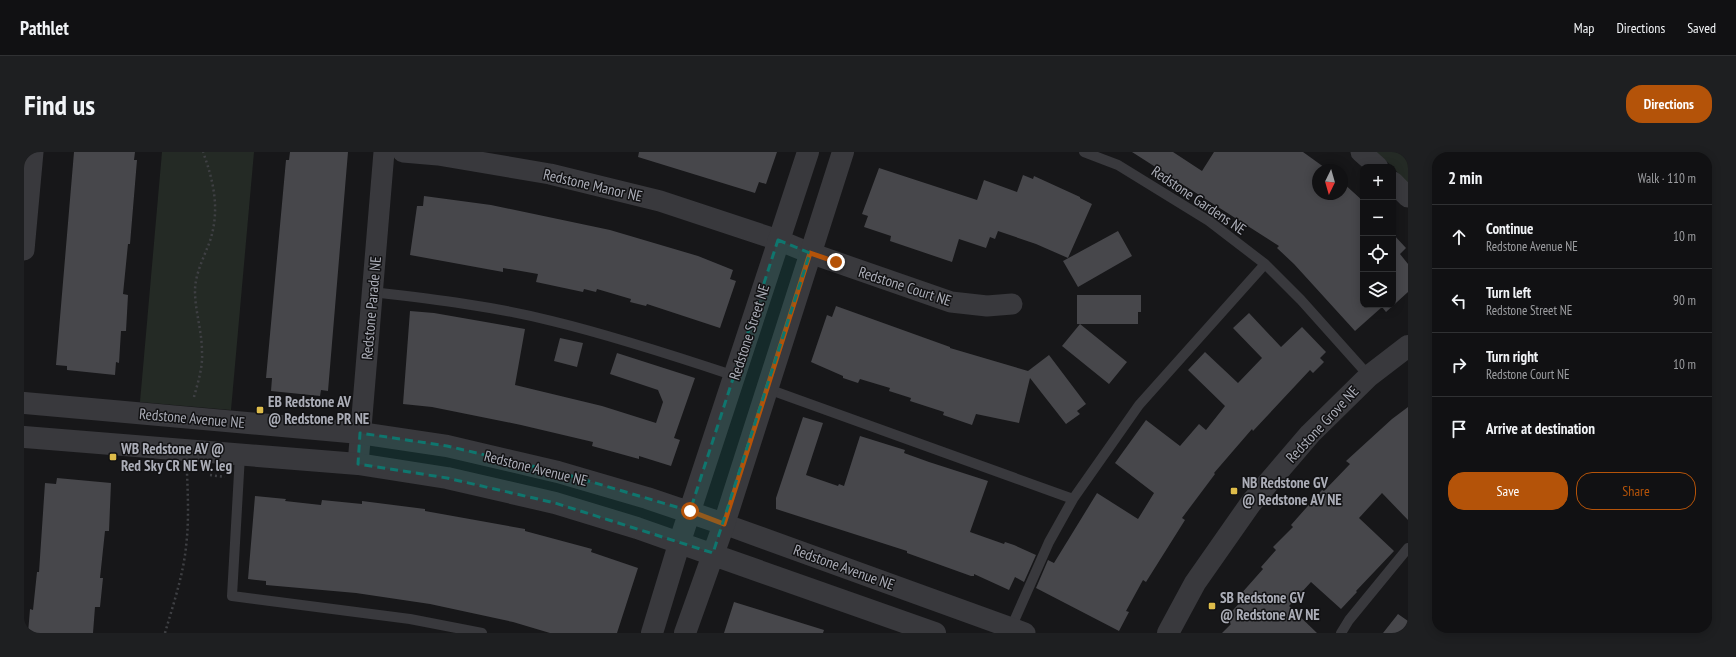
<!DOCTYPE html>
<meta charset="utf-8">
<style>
:root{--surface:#111113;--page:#1e1f21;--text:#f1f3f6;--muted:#9c9da0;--line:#303133;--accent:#b45309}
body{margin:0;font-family:"PT Sans Narrow",sans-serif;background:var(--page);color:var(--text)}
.controls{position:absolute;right:12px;top:12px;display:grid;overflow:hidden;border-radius:8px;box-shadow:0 2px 10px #0003}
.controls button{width:36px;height:36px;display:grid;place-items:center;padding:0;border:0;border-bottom:1px solid var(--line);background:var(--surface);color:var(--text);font:20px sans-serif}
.compass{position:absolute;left:1288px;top:12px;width:36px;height:36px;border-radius:50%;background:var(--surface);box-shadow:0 2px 10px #0003;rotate:185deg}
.stop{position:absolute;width:12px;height:12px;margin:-9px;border:3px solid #b45309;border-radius:50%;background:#fff}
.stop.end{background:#b45309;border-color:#fff;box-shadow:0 1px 4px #0008}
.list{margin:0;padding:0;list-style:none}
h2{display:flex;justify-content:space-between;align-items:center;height:52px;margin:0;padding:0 16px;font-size:17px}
h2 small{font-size:13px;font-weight:400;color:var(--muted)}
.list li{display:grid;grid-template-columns:26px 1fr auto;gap:12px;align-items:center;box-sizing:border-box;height:64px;padding:0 16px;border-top:1px solid var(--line)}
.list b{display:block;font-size:15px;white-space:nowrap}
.list p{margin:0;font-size:13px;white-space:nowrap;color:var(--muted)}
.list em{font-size:13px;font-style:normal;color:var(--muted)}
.actions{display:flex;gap:8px;padding:12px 16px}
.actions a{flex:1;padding:9px 0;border:1px solid var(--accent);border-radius:16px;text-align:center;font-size:14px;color:var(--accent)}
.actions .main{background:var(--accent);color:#fff}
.icon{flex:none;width:22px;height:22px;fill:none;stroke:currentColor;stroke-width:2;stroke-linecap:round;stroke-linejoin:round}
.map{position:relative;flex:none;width:1384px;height:481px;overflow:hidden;border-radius:16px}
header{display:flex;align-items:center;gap:24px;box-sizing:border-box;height:56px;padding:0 20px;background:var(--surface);border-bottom:1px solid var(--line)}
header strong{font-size:19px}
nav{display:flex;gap:22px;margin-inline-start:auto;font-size:14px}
.intro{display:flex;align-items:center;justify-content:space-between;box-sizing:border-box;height:96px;padding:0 24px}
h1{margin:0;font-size:28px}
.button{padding:10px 18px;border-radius:16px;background:var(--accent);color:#fff;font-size:14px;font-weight:700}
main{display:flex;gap:24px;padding:0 24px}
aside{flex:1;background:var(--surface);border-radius:16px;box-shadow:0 2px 10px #0003}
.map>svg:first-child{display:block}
.green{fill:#242a25}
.building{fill:#47474b}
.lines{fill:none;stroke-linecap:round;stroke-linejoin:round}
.path{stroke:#3f4044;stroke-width:2.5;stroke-dasharray:2 3;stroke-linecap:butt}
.service{stroke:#39393d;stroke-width:10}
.minor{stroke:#39393d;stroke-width:21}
.tertiary{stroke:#39393d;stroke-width:22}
.route{stroke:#b45309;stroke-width:5}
.marked{fill:#0f766e;fill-opacity:0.2;stroke:#0f766e;stroke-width:3;stroke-dasharray:8 5;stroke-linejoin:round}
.poi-dot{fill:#debc4a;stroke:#121214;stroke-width:1.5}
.labels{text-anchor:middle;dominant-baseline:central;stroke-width:3;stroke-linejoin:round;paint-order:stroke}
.street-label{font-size:15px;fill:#abadb7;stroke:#121214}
.poi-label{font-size:15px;font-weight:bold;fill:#abadb7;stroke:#121214;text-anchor:start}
</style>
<header>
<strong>Pathlet</strong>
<nav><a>Map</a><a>Directions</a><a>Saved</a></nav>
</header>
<div class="intro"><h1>Find us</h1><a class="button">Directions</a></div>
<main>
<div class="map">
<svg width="1384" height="481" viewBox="0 0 1384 481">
<rect width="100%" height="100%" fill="#171719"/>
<path class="green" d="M138,0H230L207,258L116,250Z
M1352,0H1384V33L1369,15Z"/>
<path class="building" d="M50,0H111L110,8H113L106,92H104L99,142L104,143L102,179H97L95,211L92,210L91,223L43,218V214L32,213Z
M266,0H324L304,239L297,238L296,244L247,239L248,226H242L262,8H265Z
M615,0H753L742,32L735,30L731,41L614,5Z
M1108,0H1149L1178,19L1190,0H1279L1304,18H1294V42H1318V30L1339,49V153H1369V82L1382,96L1376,102L1384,112V140L1362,160L1358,155L1331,179L1270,112L1253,96L1255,94Z
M855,16L953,48L960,28L993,40L999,23L1009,27L1010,24L1056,45V46L1068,52L1044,106L1012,92L974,79L971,87L966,85L962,96L935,87L928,110L866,89L867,84L840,75L844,64L838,62Z
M400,44L467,53L586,78L674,104L709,118L706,127L712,129L696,176L623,152L622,154L606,150L607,147L573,137L572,140L560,137L559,140L512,130L514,122L479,116V120L386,103L393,54H399Z
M1094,79L1108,104L1054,135L1039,109Z
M1053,143H1117V160H1114V172H1056L1103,210L1085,232L1038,194L1056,172H1053Z
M812,154L926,195V196L1004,219L1025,203L1062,252L1053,259L1056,262L1042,272L1006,226L995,271L952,262L948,273L919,263L920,260L886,249L887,246L865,239L866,236L836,227L834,231L819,226V224L787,210L803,163L808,165Z
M386,159L410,161L501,177L491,233L578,254L632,271L639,250L634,238L586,222L593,201L671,226L650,286L656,288L647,314L615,304V307L568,294L569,290L497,273L408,255L379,252Z
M1225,161L1257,195L1278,175L1302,200L1296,206L1300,210L1289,221L1286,218L1229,279L1228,277L1190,321L1191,322L1158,366L1161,368L1122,430L1119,428L1102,459L1105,460L1095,479L1012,436L1024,408L1030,411L1073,341L1114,367L1130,341L1091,311L1122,268L1156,294L1175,272L1182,278L1201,254L1164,218L1181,200L1214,231L1238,206L1209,176Z
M536,186L559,191L553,215L530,209Z
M1384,255V368L1358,341L1335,366L1370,399L1332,439L1333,440L1317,457L1287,430L1265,454L1293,481H1198L1207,472L1201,467L1220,446L1216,443L1239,417L1237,415L1252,398L1249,395L1269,375L1267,373L1298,338L1300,339L1326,312L1322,309L1368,267Z
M779,265L799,271L782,323L814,334L815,332L820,334L836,284L881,298L880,301L905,310L964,329L946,380L980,392L981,390L990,393L1012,403L1000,430L991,425L985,438L950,422V424H947L883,401V399L752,357V346Z
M33,326L87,331L85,379H81L76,426H79L76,455H71L69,481H4L6,457L9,458L13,420H15L21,331L32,332Z
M231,344L262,347L261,349L297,353L298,348L338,352V349L401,357V359L501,377V379L568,397L567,400L614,416L593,481H526L489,470L406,452L332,441L242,433V429L224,427Z
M710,450L800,478L799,481H700Z
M1374,462L1384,469V481H1359Z"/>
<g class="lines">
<path class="path" d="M170,245C174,230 179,215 178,200C178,179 171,159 171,139C171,122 180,105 186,89C196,58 190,30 179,0
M186,323L201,325
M141,481C149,453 159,424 162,395C165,370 164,346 163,321"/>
<path class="service" d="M1060,0L1094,13L1185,69L1241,112L1277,148L1345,224
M348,140C408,147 469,154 528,169C590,184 651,204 711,224
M744,237L1049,347
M216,303L208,444L386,467L458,481
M987,476L1025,390L1049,347L1115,253L1241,112
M1317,481L1325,468L1384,396"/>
<path class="minor" d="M379,0L414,3L526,22L636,49L754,88L786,101L927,150L963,154L988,152
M1337,0L1354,15
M1369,30L1384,45
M0,98L9,0
M334,312L360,0
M700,372L1001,481"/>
<path class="tertiary" d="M0,251L336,281L423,294L534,320L623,346L700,372
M0,285L334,312L423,326L531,351L613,376L911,481
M628,481L656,389L784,0
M661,481L700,372L819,0
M1144,481L1171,431L1227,351L1286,282L1345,224L1384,194"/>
</g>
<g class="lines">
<path class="route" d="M666,359L700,372L786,101L812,110"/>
</g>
<path class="marked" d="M754,88L786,101L689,401L531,351L423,326L334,312L336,281L423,294L534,320L666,359Z"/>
<g class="poi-dot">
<rect x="232" y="254" width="8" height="8" rx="2"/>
<rect x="85" y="301" width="8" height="8" rx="2"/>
<rect x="1206" y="335" width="8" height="8" rx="2"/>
<rect x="1184" y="450" width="8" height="8" rx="2"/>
</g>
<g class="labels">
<g class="street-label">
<text transform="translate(569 33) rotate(13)">Redstone Manor NE</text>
<text transform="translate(1175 48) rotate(34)">Redstone Gardens NE</text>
<text transform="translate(881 134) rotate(18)">Redstone Court NE</text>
<text transform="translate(347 156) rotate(-85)">Redstone Parade NE</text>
<text transform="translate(725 180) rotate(-72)">Redstone Street NE</text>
<text transform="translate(168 266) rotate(5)">Redstone Avenue NE</text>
<text transform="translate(1298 272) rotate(-47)">Redstone Grove NE</text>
<text transform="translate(512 316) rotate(14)">Redstone Avenue NE</text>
<text transform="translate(820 415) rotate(20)">Redstone Avenue NE</text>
</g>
<g class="poi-label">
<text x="244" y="249">EB Redstone AV<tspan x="244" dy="17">@ Redstone PR NE</tspan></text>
<text x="97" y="296">WB Redstone AV @<tspan x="97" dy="17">Red Sky CR NE W. leg</tspan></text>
<text x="1218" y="330">NB Redstone GV<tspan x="1218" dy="17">@ Redstone AV NE</tspan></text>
<text x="1196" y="445">SB Redstone GV<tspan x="1196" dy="17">@ Redstone AV NE</tspan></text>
</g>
</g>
</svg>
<div class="controls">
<button>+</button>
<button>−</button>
<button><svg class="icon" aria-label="locate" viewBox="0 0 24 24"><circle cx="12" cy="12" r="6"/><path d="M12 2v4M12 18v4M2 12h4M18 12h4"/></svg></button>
<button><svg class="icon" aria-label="layers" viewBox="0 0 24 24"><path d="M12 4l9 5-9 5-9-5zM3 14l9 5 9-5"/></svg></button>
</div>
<svg class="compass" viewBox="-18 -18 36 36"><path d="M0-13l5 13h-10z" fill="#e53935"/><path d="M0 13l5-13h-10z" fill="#9c9da0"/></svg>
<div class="stop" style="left:666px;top:359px"></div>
<div class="stop end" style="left:812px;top:110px"></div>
</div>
<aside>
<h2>2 min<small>Walk · 110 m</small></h2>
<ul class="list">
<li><svg class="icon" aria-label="ahead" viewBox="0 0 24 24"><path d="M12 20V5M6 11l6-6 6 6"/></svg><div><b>Continue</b><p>Redstone Avenue NE</p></div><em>10 m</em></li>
<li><svg class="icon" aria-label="left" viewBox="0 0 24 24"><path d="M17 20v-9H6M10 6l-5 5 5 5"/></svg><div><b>Turn left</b><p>Redstone Street NE</p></div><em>90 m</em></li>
<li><svg class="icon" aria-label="right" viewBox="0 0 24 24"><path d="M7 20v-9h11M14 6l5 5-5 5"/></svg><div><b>Turn right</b><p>Redstone Court NE</p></div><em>10 m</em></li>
<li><svg class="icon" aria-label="arrive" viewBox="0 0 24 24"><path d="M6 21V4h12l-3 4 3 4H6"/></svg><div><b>Arrive at destination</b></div></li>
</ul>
<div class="actions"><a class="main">Save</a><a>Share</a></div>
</aside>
</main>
